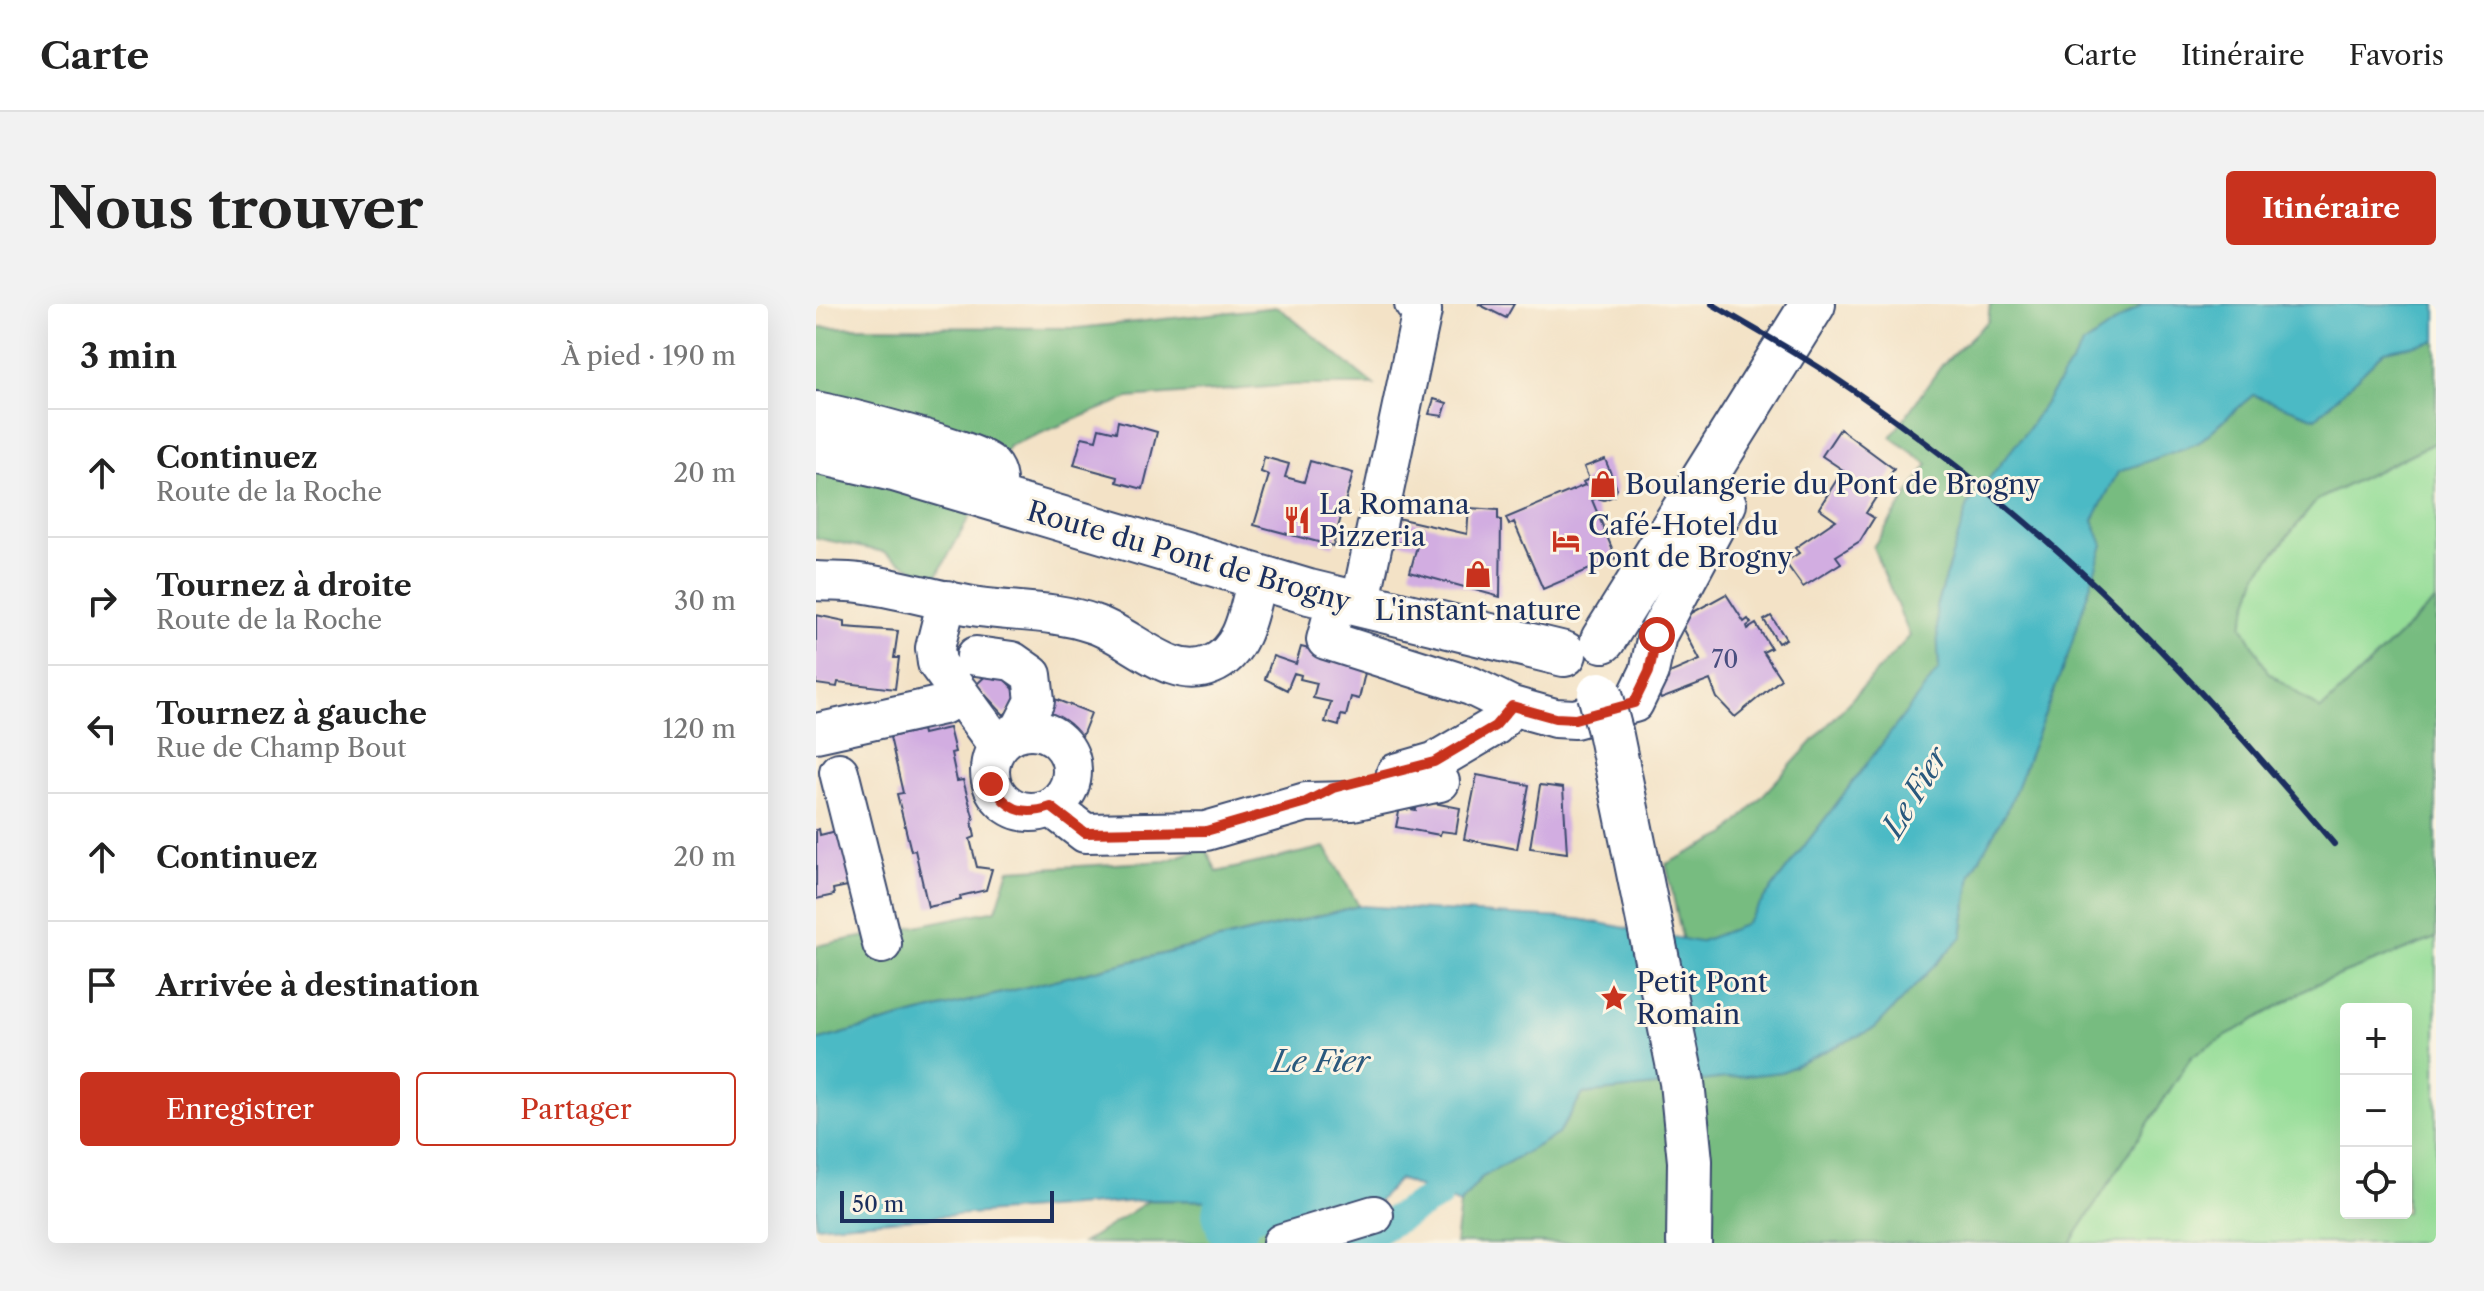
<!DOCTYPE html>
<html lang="fr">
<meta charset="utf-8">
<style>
:root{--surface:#fff;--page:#f2f2f2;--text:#222;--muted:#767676;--line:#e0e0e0;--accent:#c8321e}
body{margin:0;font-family:"Libre Caslon Text",serif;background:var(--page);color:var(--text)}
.controls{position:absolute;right:24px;bottom:24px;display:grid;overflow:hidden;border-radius:8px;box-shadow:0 8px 32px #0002}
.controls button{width:72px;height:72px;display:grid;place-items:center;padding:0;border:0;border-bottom:2px solid var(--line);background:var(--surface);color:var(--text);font:40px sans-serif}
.scale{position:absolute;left:24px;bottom:20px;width:214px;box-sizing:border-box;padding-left:8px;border:4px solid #1b2f5e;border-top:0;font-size:22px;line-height:28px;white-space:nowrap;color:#1b2f5e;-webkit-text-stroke:6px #fcf5e5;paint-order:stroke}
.stop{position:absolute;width:24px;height:24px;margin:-18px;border:6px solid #c8321e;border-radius:50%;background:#fff}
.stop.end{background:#c8321e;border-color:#fff;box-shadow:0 2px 8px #0008}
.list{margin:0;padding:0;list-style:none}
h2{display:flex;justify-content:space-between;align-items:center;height:104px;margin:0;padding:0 32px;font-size:34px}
h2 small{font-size:26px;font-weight:400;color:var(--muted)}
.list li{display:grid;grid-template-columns:52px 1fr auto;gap:24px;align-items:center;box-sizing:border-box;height:128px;padding:0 32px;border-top:2px solid var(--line)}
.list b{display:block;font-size:30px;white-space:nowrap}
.list p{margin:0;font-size:26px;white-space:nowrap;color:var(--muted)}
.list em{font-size:26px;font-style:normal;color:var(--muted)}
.actions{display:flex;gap:16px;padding:24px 32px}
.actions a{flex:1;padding:18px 0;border:2px solid var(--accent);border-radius:8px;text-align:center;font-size:28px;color:var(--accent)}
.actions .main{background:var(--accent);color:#fff}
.icon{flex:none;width:44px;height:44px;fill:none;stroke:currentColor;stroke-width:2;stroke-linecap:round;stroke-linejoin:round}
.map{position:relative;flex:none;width:1620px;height:939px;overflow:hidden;border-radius:8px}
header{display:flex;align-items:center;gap:48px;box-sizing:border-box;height:112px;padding:0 40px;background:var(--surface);border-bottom:2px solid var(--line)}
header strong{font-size:38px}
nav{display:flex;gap:44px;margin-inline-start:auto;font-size:28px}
.intro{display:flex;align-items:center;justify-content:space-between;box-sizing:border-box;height:192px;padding:0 48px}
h1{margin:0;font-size:56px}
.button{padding:20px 36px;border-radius:8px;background:var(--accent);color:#fff;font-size:28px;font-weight:700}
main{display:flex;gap:48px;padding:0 48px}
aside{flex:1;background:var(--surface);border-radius:8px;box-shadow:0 8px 32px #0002}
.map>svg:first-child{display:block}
.green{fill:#94dd97;stroke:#58867a;stroke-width:2;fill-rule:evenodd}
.forest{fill:#77bc80;stroke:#49766f;stroke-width:2}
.water{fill:#4cbac5;stroke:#347492;stroke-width:2}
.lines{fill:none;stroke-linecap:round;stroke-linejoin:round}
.canal{stroke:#4cbac5;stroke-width:30}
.river{stroke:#4cbac5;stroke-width:52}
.building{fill:#d2ade1}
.minor-casing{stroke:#3b4a6e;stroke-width:42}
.major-casing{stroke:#3b4a6e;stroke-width:48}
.minor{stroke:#fff;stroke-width:38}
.major{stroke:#fff;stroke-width:44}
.rail{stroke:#1b2f5e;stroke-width:6}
.major-bridge-casing{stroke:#3b4a6e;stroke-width:48;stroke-linecap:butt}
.major-bridge{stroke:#fff;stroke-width:44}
.route{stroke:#c8321e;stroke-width:10}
.labels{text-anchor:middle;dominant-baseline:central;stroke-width:6;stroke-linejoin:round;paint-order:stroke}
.number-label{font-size:24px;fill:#494e7f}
.poi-label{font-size:28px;fill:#1b2f5e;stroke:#fcf5e5;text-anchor:start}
.street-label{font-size:28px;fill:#1b2f5e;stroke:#fcf5e5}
.water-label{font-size:30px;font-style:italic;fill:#2a597d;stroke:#fcf5e5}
</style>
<header>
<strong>Carte</strong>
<nav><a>Carte</a><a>Itinéraire</a><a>Favoris</a></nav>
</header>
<div class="intro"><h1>Nous trouver</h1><a class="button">Itinéraire</a></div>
<main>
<aside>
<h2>3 min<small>À pied · 190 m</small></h2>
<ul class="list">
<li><svg class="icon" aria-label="ahead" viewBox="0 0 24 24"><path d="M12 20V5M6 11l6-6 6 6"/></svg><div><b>Continuez</b><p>Route de la Roche</p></div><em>20 m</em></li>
<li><svg class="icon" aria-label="right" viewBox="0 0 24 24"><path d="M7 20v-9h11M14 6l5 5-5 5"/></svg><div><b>Tournez à droite</b><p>Route de la Roche</p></div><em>30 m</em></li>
<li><svg class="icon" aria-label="left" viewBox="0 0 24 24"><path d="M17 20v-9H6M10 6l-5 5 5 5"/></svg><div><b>Tournez à gauche</b><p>Rue de Champ Bout</p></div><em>120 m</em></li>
<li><svg class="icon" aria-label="ahead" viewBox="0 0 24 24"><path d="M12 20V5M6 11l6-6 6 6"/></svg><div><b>Continuez</b></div><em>20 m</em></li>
<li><svg class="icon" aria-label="arrive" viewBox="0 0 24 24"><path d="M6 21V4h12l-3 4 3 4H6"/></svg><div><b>Arrivée à destination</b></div></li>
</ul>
<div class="actions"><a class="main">Enregistrer</a><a>Partager</a></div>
</aside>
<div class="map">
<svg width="1620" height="939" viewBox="0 0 1620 939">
<rect width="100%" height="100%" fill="#fcf5e5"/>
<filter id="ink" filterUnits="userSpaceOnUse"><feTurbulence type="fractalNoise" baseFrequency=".0125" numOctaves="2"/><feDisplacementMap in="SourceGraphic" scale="16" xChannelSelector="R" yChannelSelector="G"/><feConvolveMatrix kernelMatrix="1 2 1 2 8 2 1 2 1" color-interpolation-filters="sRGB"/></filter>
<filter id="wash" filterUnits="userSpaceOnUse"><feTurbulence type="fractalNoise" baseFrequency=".006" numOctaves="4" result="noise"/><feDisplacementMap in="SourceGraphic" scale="32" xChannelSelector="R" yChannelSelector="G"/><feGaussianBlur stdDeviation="1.8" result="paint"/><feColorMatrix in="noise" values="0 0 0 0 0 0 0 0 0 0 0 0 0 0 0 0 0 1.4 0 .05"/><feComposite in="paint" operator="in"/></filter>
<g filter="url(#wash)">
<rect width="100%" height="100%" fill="#f3e2c6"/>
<path class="green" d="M1620,138V296L1505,406L1451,368L1426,321L1442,269L1501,196Z
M1620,634V939H1254L1376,752L1500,680ZM1530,705H1590V909H1530Z"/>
<path class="forest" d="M1174,0H1620V138L1501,196L1442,269L1426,321L1452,368L1505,406L1620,296V634L1500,680L1376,752L1254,939H639L644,900L665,874L742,830L767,790L897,774L850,560L911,530L1094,332L1057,243L1112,160L1075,133L1126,61L1172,17Z
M462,3L558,81H477L312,94L193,142L118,277L68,248L0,234V23L262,24Z
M389,543L401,568L509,543L543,602L100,710L0,737V642L180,606L193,566L350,557Z
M334,896L562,898L440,939H267Z"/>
<path class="water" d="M1327,0H1620V37L1569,47L1500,114L1437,91L1382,139L1302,168L1277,216L1287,241L1252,351L1194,500L1155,570L1146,633L1059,724L966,768L767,790L742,830L665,874L644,900L583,875L562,898L334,896L0,922V737L100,710L543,602L763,615L883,638L928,621L1123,365L1120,302L1152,201L1212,125L1267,41Z"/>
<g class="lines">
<path class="canal" d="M538,939L622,891"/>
<path class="river" d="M416,922L412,909L474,889L478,885L477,869L471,849"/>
</g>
<g id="blocks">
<path class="building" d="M662,0H698L690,14Z
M618,95L631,99L627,112L613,110Z
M302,117L341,128L327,185L301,178L302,173L258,161L266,133L280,136L283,124L300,128Z
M1024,125L1078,165L1050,209L1058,214L1044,237L1020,252L1025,259L987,283L969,258L983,249L979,244L1020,216L1003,204L1027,166L1006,152Z
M448,153L473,160L469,173L488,178L494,157L537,169L517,242L438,221L453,171L445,168Z
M789,155L801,185L798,192L788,196L781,194L776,196L800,254L727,285L698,218L693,221L690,214L769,181L767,178L773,175L768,163Z
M653,204L682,206V215L685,216L684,293L594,268L601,242L576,237L581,214L651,230Z
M910,290L928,318L932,315L935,319L931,322L932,325L940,320L955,344L947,348L965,375L919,413L901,394L894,376L845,395L837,379L852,373L851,370L884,356L863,316Z
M0,311L29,317V323L82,327L78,354H83L79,385L22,378L21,383L0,380Z
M955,312L970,335L962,339L948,316Z
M485,343L551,360L543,395L535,393L530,412L525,411L523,422L509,418L515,398L497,394L501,379L484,375L485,371L478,369L471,386L449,375L457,352L480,360Z
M178,364L206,394L188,411L160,381Z
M236,394L275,409L266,432L227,418Z
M133,424L139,448L135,449L141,477L147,476L158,516L156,517L159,533L154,535L161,563L176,565L170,586L144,592L145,596L112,603L99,546L95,547L81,490L87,489L74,433L106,426L107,430Z
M661,471L713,481L701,545L648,535Z
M724,481L747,484L751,549L714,544Z
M602,496L644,504L640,529L625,527L624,531L580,523L584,503L600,506Z
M33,524L46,579L17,585L18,591L0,595V526L3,525L4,531Z"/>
</g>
</g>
<g filter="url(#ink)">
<use href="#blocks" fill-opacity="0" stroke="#3b4a6e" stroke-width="2"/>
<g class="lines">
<g class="minor-casing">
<path id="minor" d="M0,107C26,112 161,146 174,160C184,171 181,183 180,196
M0,277C14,278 29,277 43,279C83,284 123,297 163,303C201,308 242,307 278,320C316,332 355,378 395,361C429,347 433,304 441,273
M521,295L510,336L655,382L696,402L739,414L759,415L818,399L833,368L841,331L911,200L886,180
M131,296L119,344L121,359L182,442
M544,301L606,7L598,0
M160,352L196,357L216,371L219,397L203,428
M174 467a41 41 0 1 1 82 0a41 41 0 1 1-82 0Z
M0,429L127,401L144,390
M23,468L66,640
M580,469L618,458L679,422L696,402
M235,503L269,529L390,527L490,498L537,497L624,478
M466,939L558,911"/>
</g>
<g class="major-casing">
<path id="major" d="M0,147L78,165L493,288L748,350
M787,336L997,0
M794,427L866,778L874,857L873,939"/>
</g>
<use href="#minor" class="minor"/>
<use href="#major" class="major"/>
<path class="rail" d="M896,0C936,24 977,46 1016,72C1076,112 1134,156 1190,202C1311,302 1417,421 1518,540"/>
<g class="major-bridge-casing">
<path id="major-bridge" d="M784,390L794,427"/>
</g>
<use href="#major-bridge" class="major-bridge"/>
</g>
</g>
<g class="lines" filter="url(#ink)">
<path class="route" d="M175,480C191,505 205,513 235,503L269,529L390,527L490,498L517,484L618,458L679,422L696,402L739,414L759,415L818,399L833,368L841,331"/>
</g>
<defs>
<g id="shop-bare" transform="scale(2.16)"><path d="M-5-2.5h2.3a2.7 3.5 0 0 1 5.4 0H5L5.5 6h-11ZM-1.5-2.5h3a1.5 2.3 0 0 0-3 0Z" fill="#c8321e" stroke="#fcf5e5" stroke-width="2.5" paint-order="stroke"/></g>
<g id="restaurant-bare" transform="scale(2.16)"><path d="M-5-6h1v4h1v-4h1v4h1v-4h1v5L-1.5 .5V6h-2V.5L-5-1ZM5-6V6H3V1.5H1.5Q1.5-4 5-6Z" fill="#c8321e" stroke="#fcf5e5" stroke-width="2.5" paint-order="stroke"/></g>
<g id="hotel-bare" transform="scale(2.16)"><path d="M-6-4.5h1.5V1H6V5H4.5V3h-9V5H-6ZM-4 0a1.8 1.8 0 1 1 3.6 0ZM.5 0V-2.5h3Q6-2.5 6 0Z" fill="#c8321e" stroke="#fcf5e5" stroke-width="2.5" paint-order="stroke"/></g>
<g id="sight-bare" transform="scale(2.16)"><path d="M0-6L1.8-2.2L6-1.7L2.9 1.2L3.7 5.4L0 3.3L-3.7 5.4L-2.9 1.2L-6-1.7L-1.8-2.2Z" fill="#c8321e" stroke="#fcf5e5" stroke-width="2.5" paint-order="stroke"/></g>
</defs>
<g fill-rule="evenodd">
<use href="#shop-bare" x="787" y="180"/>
<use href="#restaurant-bare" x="481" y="216"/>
<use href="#hotel-bare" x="750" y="237"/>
<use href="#shop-bare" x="662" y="270"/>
<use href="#sight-bare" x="798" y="694"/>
</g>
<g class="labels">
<g class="number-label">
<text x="909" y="355">70</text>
</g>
<g class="poi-label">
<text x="809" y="180">Boulangerie du Pont de Brogny</text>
<text x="503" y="200">La Romana<tspan x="503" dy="32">Pizzeria</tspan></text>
<text x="772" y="221">Café-Hotel du<tspan x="772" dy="32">pont de Brogny</tspan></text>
<text x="662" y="306" text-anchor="middle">L'instant nature</text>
<text x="820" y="678">Petit Pont<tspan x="820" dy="32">Romain</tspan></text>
</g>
<g class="street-label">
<text transform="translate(373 252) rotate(16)">Route du Pont de Brogny</text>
</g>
<g class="water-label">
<text transform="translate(1099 488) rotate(-59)">Le Fier</text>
<text x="505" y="757">Le Fier</text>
</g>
</g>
</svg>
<div class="controls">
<button>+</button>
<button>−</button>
<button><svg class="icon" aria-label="locate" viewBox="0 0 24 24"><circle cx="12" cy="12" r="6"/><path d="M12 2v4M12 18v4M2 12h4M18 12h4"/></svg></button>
</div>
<div class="scale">50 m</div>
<div class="stop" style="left:841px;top:331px"></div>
<div class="stop end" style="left:175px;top:480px"></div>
</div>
</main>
